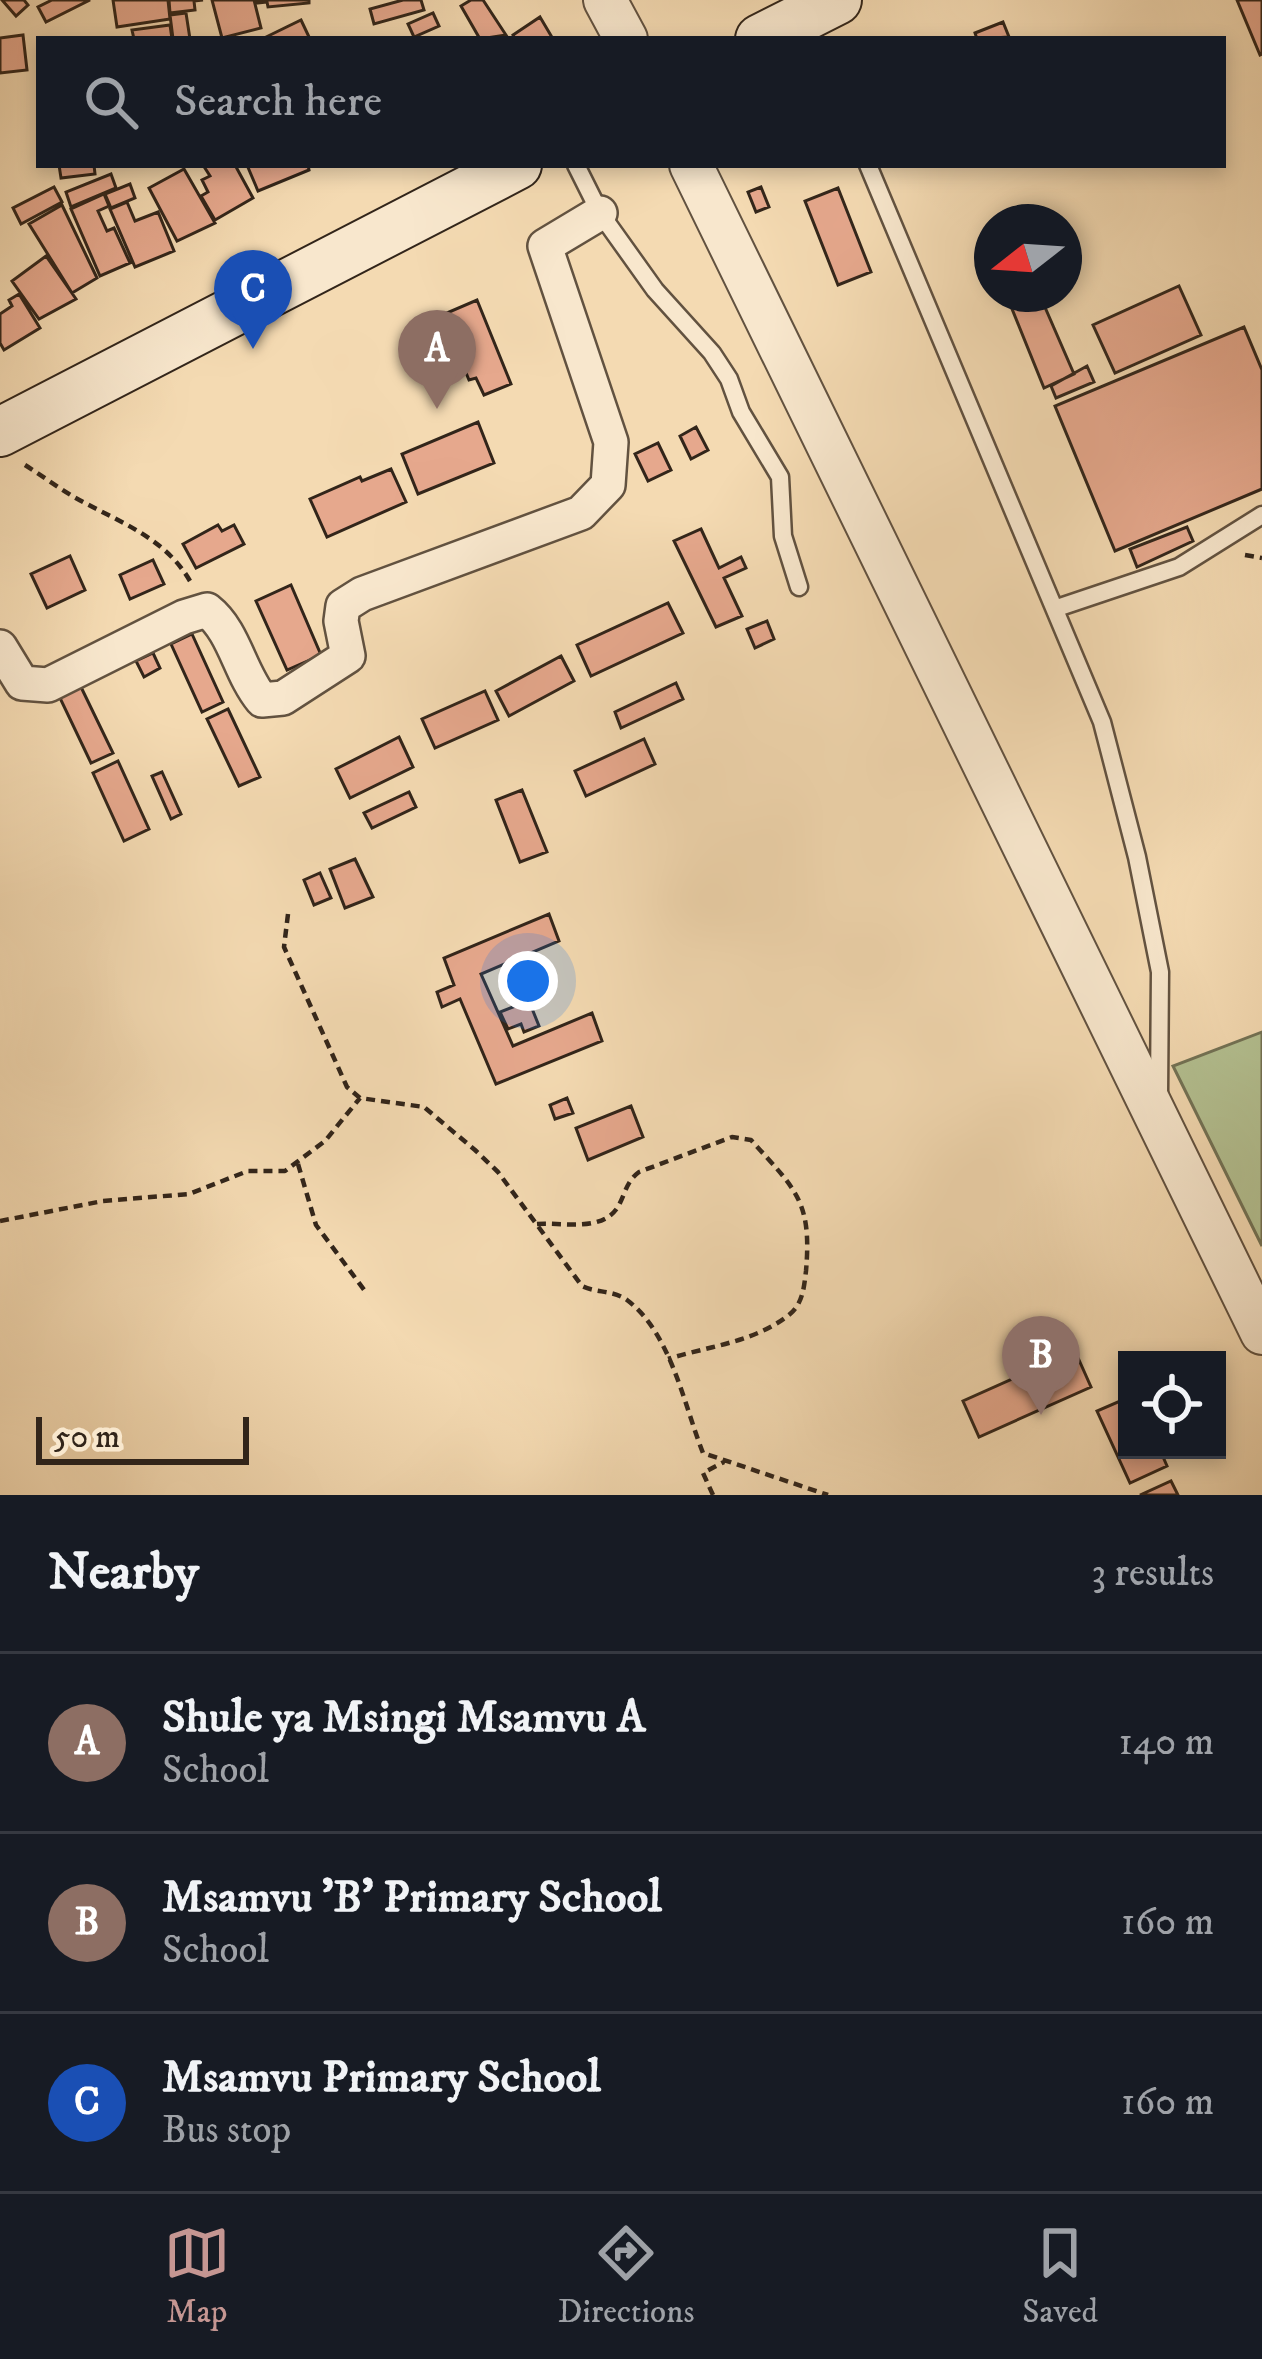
<!DOCTYPE html>
<style>
:root{--surface:#171b24;--page:#242831;--text:#f1f3f6;--muted:#9ea1a6;--line:#363941;--accent:#c59692}
body{margin:0;font-family:"IM FELL DW Pica",serif;background:var(--page);color:var(--text)}
.controls{position:absolute;right:36px;bottom:36px;display:grid;overflow:hidden;border-radius:0px;box-shadow:0 6px 18px #0003}
.controls button{width:108px;height:108px;display:grid;place-items:center;padding:0;border:0;border-bottom:3px solid var(--line);background:var(--surface);color:var(--text);font:60px sans-serif}
.compass{position:absolute;left:974px;top:204px;width:108px;height:108px;border-radius:50%;background:var(--surface);box-shadow:0 6px 18px #0003;rotate:253deg}
.scale{position:absolute;left:36px;bottom:30px;width:213px;box-sizing:border-box;padding-left:12px;border:6px solid #32251a;border-top:0;font-size:33px;line-height:42px;white-space:nowrap;color:#32251a;-webkit-text-stroke:9px #f8e7cd;paint-order:stroke}
.you{position:absolute;left:528px;top:981px;width:42px;height:42px;margin:-30px;border:9px solid #fff;border-radius:50%;background:#1a73e8;box-shadow:0 0 0 18px #1a73e833}
.badge{display:grid;place-items:center;width:78px;height:78px;border-radius:50%;background:var(--accent);color:#fff;font-size:39px;font-weight:700}
.pin{position:absolute;translate:-50% -99px;filter:drop-shadow(0 3px 6px #0008)}
.pin::after{content:'';position:absolute;top:63px;width:42px;height:36px;background:inherit;clip-path:polygon(0 0,100% 0,50% 100%)}
.list{margin:0;padding:0;list-style:none}
h2{display:flex;justify-content:space-between;align-items:center;height:156px;margin:0;padding:0 48px;font-size:51px}
h2 small{font-size:39px;font-weight:400;color:var(--muted)}
.list li{display:grid;grid-template-columns:78px 1fr auto;gap:36px;align-items:center;box-sizing:border-box;height:180px;padding:0 48px;border-top:3px solid var(--line)}
.list b{display:block;font-size:45px;white-space:nowrap}
.list p{margin:0;font-size:39px;white-space:nowrap;color:var(--muted)}
.list em{font-size:39px;font-style:normal;color:var(--muted)}
.icon{flex:none;width:66px;height:66px;fill:none;stroke:currentColor;stroke-width:2;stroke-linecap:round;stroke-linejoin:round}
.map{position:relative;flex:none;width:1262px;height:1495px;overflow:hidden}
.search{position:absolute;background:var(--surface);box-shadow:0 6px 18px #0003;left:36px;right:36px;top:36px;height:132px;display:flex;align-items:center;gap:30px;box-sizing:border-box;padding:0 42px;border-radius:0px;color:var(--muted);font-size:45px}
.sheet{height:696px;background:var(--surface)}
nav{display:flex;justify-content:space-around;align-items:center;box-sizing:border-box;height:168px;border-top:3px solid var(--line);background:var(--surface);font-size:33px;color:var(--muted)}
nav a{display:grid;justify-items:center;gap:6px}
nav .on{color:var(--accent)}
.map>svg:first-child{display:block}
.green{fill:#b4c192;stroke:#737356;stroke-width:3}
.building{fill:#e6a88d;stroke:#32251a;stroke-width:3}
.lines{fill:none;stroke-linecap:round;stroke-linejoin:round}
.service-casing{stroke:#625240;stroke-width:21}
.minor-casing{stroke:#625240;stroke-width:38}
.tertiary-casing{stroke:#625240;stroke-width:46}
.secondary-casing{stroke:#32251a;stroke-width:52}
.path{stroke:#32251a;stroke-width:4.5;stroke-dasharray:9 6;stroke-linecap:butt}
.service{stroke:#f8e7cd;stroke-width:16}
.minor{stroke:#f8e7cd;stroke-width:33}
.tertiary{stroke:#f8e7cd;stroke-width:42}
.secondary{stroke:#f8e7cd;stroke-width:48}
</style>
<div class="map">
<svg width="1262" height="1495" viewBox="0 0 1262 1495">
<rect width="100%" height="100%" fill="#f4dab2"/>
<filter id="stains"><feTurbulence type="fractalNoise" baseFrequency=".00167" numOctaves="4"/><feColorMatrix values="0 0 0 0 .2 0 0 0 0 .09 0 0 0 0 .02 0 0 0 .5 -.17"/></filter>
<radialGradient id="worn" r=".72"><stop offset=".6" stop-color="#630" stop-opacity="0"/><stop offset="1" stop-color="#630" stop-opacity=".3"/></radialGradient>
<path class="green" d="M1262,1032V1246L1173,1066Z"/>
<path class="building" d="M2,0H24L28,5L16,16Z
M52,0H90L46,22L38,7Z
M113,0H168L170,19L117,27Z
M169,0H203L194,1L195,10L170,13Z
M212,0H254L261,28L222,38Z
M257,0H309V3L268,7L267,2L257,3Z
M403,0H421L424,10L374,24L370,9Z
M471,0H483L506,35L480,39L461,6Z
M1237,0H1262V54L1260,55Z
M186,13L190,39H173L170,15Z
M433,13L439,26L414,37L408,24Z
M540,17L553,39H515L513,35Z
M301,20L310,39H262Z
M1003,22L1009,37L977,39L975,33Z
M170,25L172,39H134L132,30Z
M23,35L27,70L0,73V38Z
M59,165H94L95,174L61,178Z
M203,165H235L253,198L215,220L201,196L208,192L202,180L210,176Z
M247,165H308L309,170L258,191Z
M184,169L215,223L177,241L149,188Z
M111,174L116,188L71,207L66,192Z
M130,184L135,198L111,208L105,194Z
M54,187L62,202L21,224L13,208Z
M761,187L769,207L756,212L748,192Z
M838,188L871,272L838,285L805,201Z
M104,194L109,206L98,211L107,231L114,228L130,263L100,276L71,209Z
M127,202L135,221L158,212L174,251L135,267L110,209Z
M62,205L97,278L72,293L29,224Z
M46,256L76,299L39,319L12,281Z
M1179,286L1201,335L1115,373L1093,325Z
M19,294L40,328L4,350L0,343V314L12,306L9,300Z
M1006,294H1032L1035,301L1041,298L1038,308L1044,305L1074,374L1044,388Z
M477,300L511,384L484,395L476,378L469,380L442,315Z
M1244,327L1262,370V489L1115,551L1055,406Z
M1087,366L1094,382L1056,398L1051,386Z
M478,422L494,463L418,494L402,454Z
M696,427L708,450L691,459L680,436Z
M658,443L671,470L648,481L635,454Z
M391,469L406,502L327,537L310,499L360,477L362,481Z
M218,525L222,531L234,525L244,544L196,568L183,544Z
M1187,527L1193,541L1137,567L1130,549Z
M701,529L719,568L741,557L746,568L724,578L742,616L716,627L674,541Z
M70,556L85,590L47,608L31,574Z
M153,560L164,584L130,599L120,575Z
M291,585L321,655L287,670L256,601Z
M668,603L683,633L591,676L577,645Z
M767,621L774,639L755,648L747,629Z
M192,634L223,702L202,712L171,644Z
M153,653L160,668L144,677L136,661Z
M561,656L574,681L509,716L496,691Z
M676,683L683,699L621,728L615,712Z
M80,685L113,753L91,763L59,696Z
M485,691L498,720L435,748L422,719Z
M228,709L260,777L239,786L207,719Z
M399,737L413,767L350,798L336,769Z
M644,739L655,764L586,796L575,771Z
M118,761L149,829L124,841L93,773Z
M162,772L181,814L171,819L152,776Z
M522,790L547,852L520,862L496,800Z
M409,792L416,807L372,828L364,813Z
M355,859L373,897L345,908L330,869Z
M320,873L331,898L314,905L304,880Z
M549,914L559,941L481,974L513,1046L592,1013L602,1041L496,1084L460,999L442,1007L437,992L454,985L444,958Z
M529,1001L539,1026L524,1032L521,1024L508,1029L500,1012Z
M567,1098L573,1113L555,1119L550,1105Z
M631,1106L643,1137L588,1160L576,1128Z
M1075,1351L1091,1387L979,1437L963,1401Z
M1127,1398V1450H1160L1167,1466L1130,1483L1097,1411Z
M1171,1481L1178,1495H1140Z"/>
<g class="lines">
<g class="service-casing">
<path id="service" d="M576,165L600,213L655,290L712,353L729,379L741,412L780,477L783,536L799,587
M868,165L1102,722L1137,857L1160,972L1159,1094
M1057,608L1179,567L1262,515"/>
</g>
<g class="minor-casing">
<path id="minor" d="M0,647L22,683L48,685L184,617L207,610C235,632 239,672 262,700L283,698L348,656L341,621L343,606L362,594L581,513L608,485L611,442L545,246L600,213"/>
</g>
<g class="tertiary-casing">
<path id="tertiary" d="M605,0L626,39
M691,165L1262,1333"/>
</g>
<g class="secondary-casing">
<path id="secondary" d="M760,39L837,0
M0,432L517,165"/>
</g>
<path class="path" d="M25,465C41,475 57,487 74,497C116,521 164,536 190,581
M1245,555L1262,558
M288,914L284,947L347,1087L360,1098L424,1107L475,1150L498,1172L582,1286C596,1293 613,1290 627,1300C671,1333 684,1405 703,1453L828,1495
M298,1164L316,1225L365,1291
M0,1221L103,1201L189,1194L248,1171H285L325,1141L360,1098
M537,1224C563,1222 604,1233 619,1205C626,1191 627,1181 639,1172L732,1137L751,1140C796,1190 812,1201 806,1271C804,1287 803,1303 790,1314C756,1342 709,1346 668,1359
M713,1495L703,1473L724,1462"/>
<use href="#service" class="service"/>
<use href="#minor" class="minor"/>
<use href="#tertiary" class="tertiary"/>
<use href="#secondary" class="secondary"/>
</g>
<rect width="100%" height="100%" filter="url(#stains)"/>
<rect width="100%" height="100%" fill="url(#worn)"/>
</svg>
<div class="controls">
<button><svg class="icon" aria-label="locate" viewBox="0 0 24 24"><circle cx="12" cy="12" r="6"/><path d="M12 2v4M12 18v4M2 12h4M18 12h4"/></svg></button>
</div>
<svg class="compass" viewBox="-18 -18 36 36"><path d="M0-13l5 13h-10z" fill="#e53935"/><path d="M0 13l5-13h-10z" fill="#9ea1a6"/></svg>
<div class="scale">50 m</div>
<div class="you"></div>
<div class="pin badge" style="left:437px;top:409px;background:#8d6e63">A</div>
<div class="pin badge" style="left:1041px;top:1415px;background:#8d6e63">B</div>
<div class="pin badge" style="left:253px;top:349px;background:#1a4fb4">C</div>
<div class="search"><svg class="icon" aria-label="search" viewBox="0 0 24 24"><circle cx="10" cy="10" r="6"/><path d="M15 15l6 6"/></svg>Search here</div>
</div>
<section class="sheet">
<h2>Nearby<small>3 results</small></h2>
<ul class="list">
<li><span class="badge" style="background:#8d6e63">A</span><div><b>Shule ya Msingi Msamvu A</b><p>School</p></div><em>140 m</em></li>
<li><span class="badge" style="background:#8d6e63">B</span><div><b>Msamvu 'B' Primary School</b><p>School</p></div><em>160 m</em></li>
<li><span class="badge" style="background:#1a4fb4">C</span><div><b>Msamvu Primary School</b><p>Bus stop</p></div><em>160 m</em></li>
</ul>
</section>
<nav>
<a class="on"><svg class="icon" aria-label="map" viewBox="0 0 24 24"><path d="M3 6l6-2 6 2 6-2v14l-6 2-6-2-6 2zM9 4v14M15 6v14"/></svg>Map</a>
<a><svg class="icon" aria-label="directions" viewBox="0 0 24 24"><path d="M12 3l9 9-9 9-9-9zM9 14v-3h6M13 9l2 2-2 2"/></svg>Directions</a>
<a><svg class="icon" aria-label="saved" viewBox="0 0 24 24"><path d="M7 4h10v16l-5-4-5 4z"/></svg>Saved</a>
</nav>
